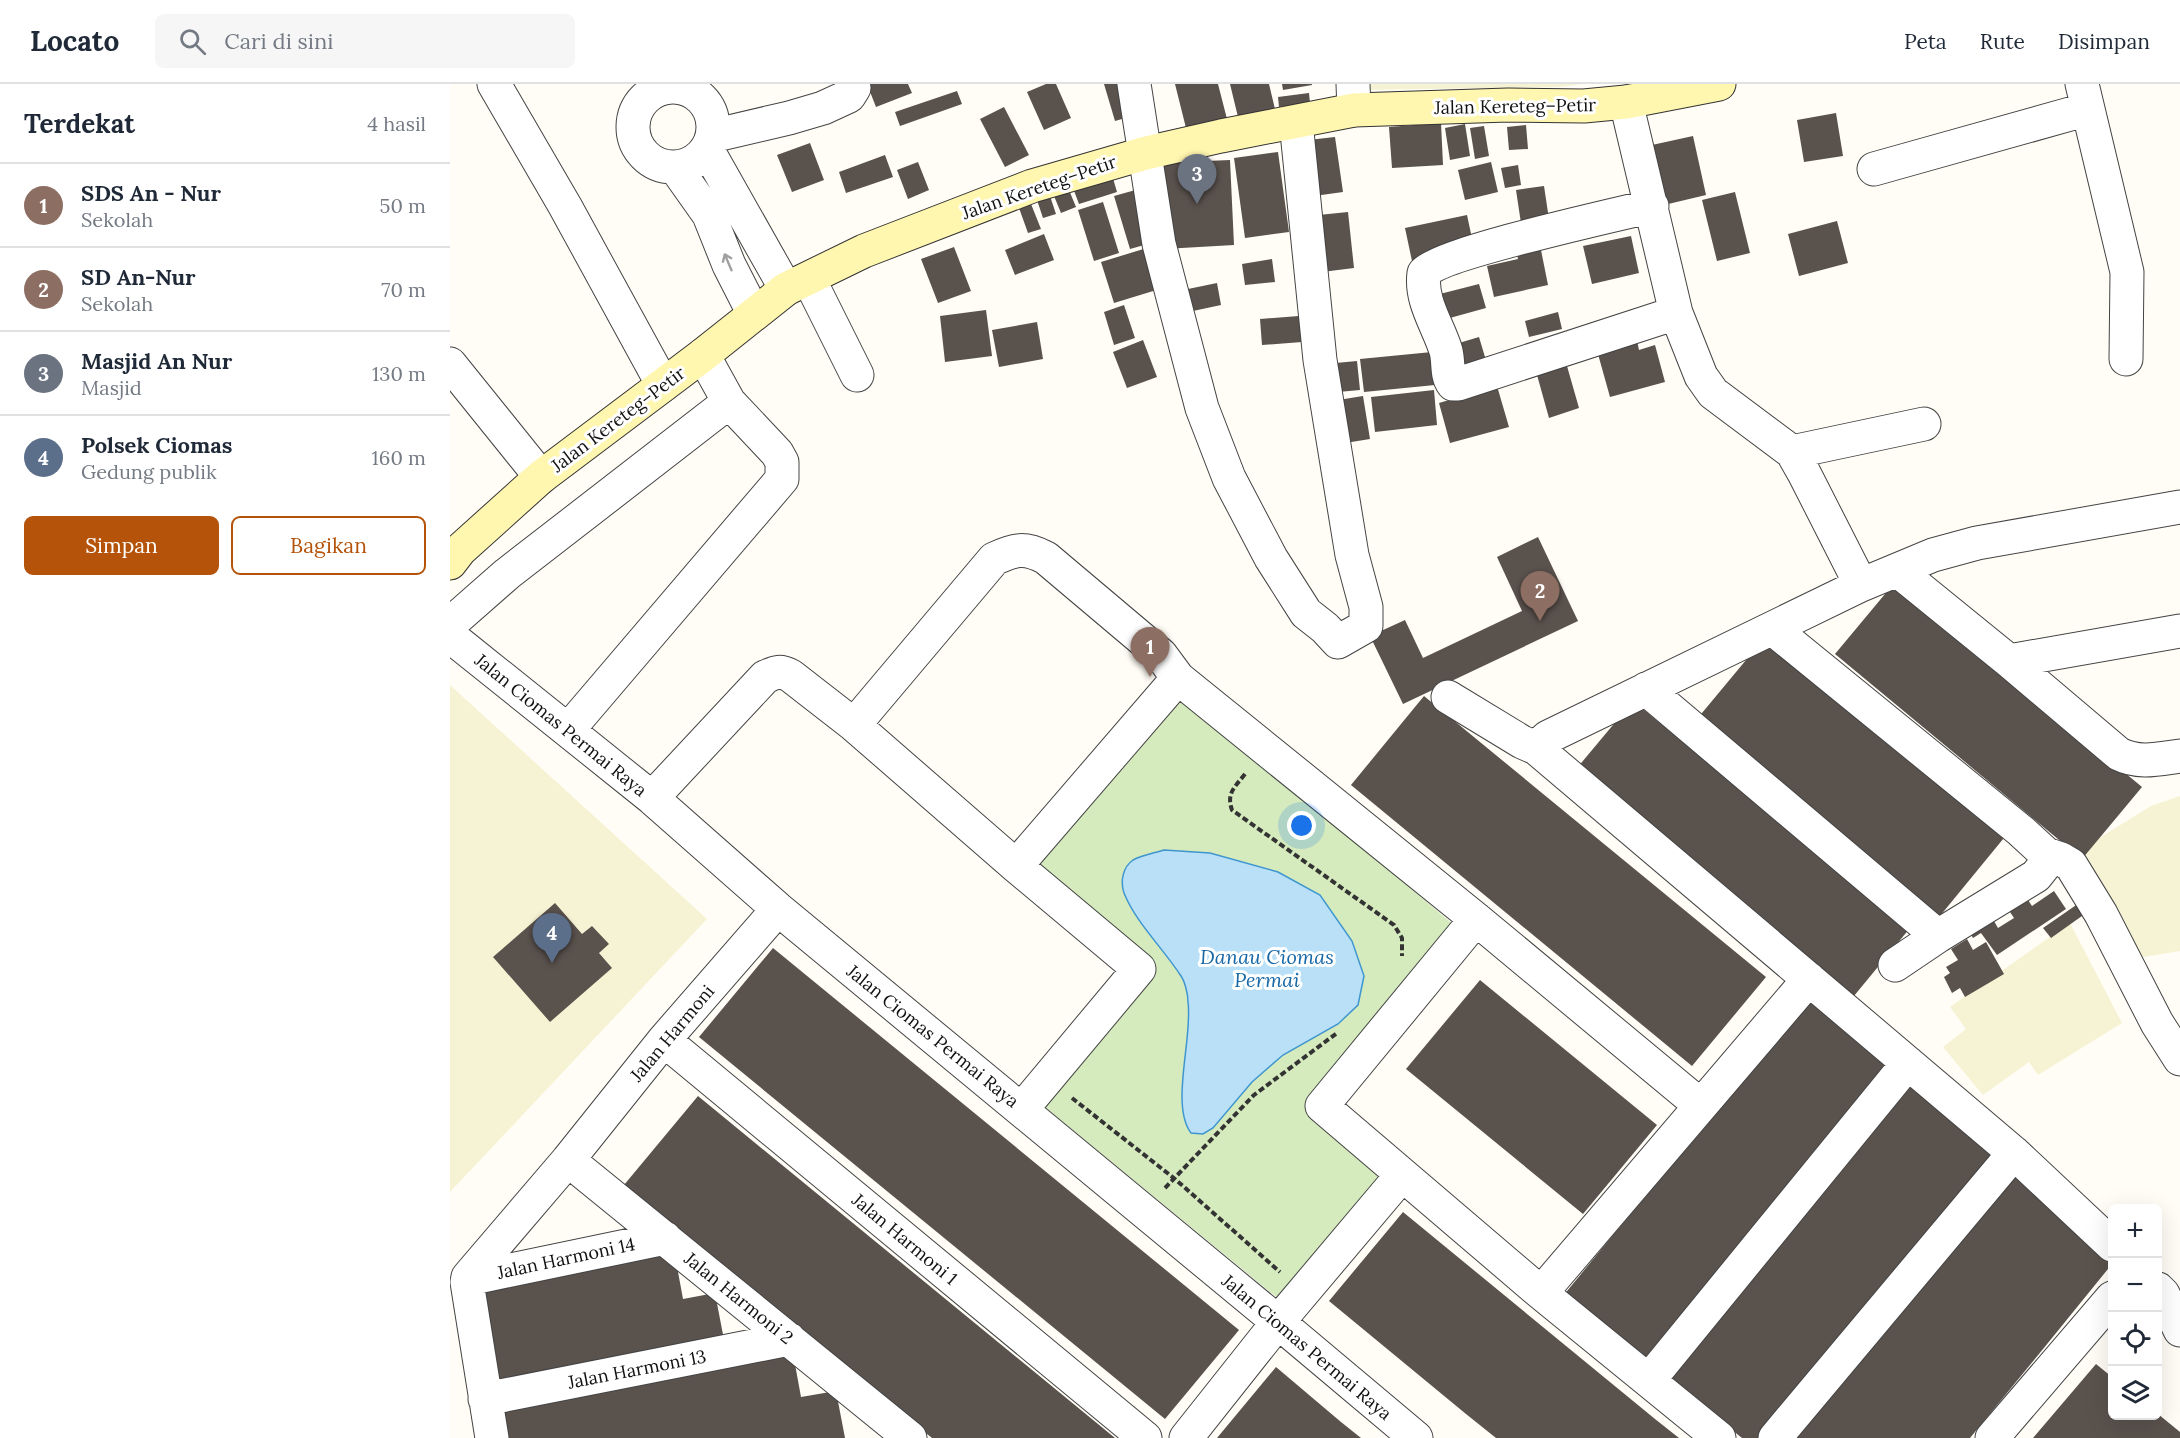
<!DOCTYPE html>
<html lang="id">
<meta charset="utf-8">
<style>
:root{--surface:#fff;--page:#f6f6f7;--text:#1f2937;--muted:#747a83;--line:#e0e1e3;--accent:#b45309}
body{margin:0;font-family:Lora,serif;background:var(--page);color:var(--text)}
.controls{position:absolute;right:18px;bottom:18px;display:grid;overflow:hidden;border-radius:9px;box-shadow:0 6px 24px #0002}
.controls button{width:54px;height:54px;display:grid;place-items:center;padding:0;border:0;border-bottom:2px solid var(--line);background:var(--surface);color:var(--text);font:30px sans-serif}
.you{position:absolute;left:852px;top:742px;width:21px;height:21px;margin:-15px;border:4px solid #fff;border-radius:50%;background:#1a73e8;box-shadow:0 0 0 9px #1a73e833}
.badge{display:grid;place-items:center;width:39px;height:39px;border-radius:50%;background:var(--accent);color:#fff;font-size:20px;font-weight:700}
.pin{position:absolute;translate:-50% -50px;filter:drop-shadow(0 2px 3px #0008)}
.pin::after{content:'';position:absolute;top:32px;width:21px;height:18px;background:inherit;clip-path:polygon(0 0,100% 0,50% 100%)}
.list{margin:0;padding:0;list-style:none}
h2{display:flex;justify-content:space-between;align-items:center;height:78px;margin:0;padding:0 24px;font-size:26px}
h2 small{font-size:20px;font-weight:400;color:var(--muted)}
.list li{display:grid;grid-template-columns:39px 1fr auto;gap:18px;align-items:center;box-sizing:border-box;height:84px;padding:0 24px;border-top:2px solid var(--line)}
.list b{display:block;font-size:22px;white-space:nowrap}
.list p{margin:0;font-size:20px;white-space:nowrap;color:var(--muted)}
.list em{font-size:20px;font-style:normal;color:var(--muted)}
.actions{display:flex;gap:12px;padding:18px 24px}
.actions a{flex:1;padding:14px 0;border:2px solid var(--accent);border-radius:9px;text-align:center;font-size:21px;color:var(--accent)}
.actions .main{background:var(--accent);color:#fff}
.icon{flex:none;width:33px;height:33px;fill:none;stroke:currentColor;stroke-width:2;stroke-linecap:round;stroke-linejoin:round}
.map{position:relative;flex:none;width:1730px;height:1354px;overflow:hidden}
header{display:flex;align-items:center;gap:36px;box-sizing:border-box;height:84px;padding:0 30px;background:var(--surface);border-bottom:2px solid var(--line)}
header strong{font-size:28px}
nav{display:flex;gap:33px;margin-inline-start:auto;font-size:21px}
.search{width:420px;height:54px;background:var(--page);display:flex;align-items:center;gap:15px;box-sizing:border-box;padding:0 21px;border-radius:9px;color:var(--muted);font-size:22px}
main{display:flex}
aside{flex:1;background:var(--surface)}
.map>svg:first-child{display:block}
.farmland{fill:#f6f3d4}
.green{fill:#d5ebbd}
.water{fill:#b9e0f7;stroke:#3f96cf;stroke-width:1.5}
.building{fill:#5a524d}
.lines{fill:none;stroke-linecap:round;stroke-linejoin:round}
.street-casing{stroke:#444;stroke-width:35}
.secondary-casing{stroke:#333;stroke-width:35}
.path{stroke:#333;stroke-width:4;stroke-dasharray:6 3;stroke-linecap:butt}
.street{stroke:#fff;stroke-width:33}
.secondary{stroke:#fff6b0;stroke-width:33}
.oneway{stroke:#a0a0a0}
.labels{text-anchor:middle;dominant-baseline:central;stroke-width:6;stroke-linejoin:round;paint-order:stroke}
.street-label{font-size:18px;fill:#111;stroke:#fff}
.water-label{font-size:20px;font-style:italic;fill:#1768a6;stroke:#fff}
</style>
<header>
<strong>Locato</strong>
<div class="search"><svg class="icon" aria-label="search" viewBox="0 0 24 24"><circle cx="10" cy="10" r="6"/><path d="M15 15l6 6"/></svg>Cari di sini</div>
<nav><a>Peta</a><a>Rute</a><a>Disimpan</a></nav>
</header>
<main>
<aside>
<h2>Terdekat<small>4 hasil</small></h2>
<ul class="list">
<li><span class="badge" style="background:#8d6e63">1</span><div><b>SDS An - Nur</b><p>Sekolah</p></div><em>50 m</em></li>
<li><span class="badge" style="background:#8d6e63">2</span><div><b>SD An-Nur</b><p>Sekolah</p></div><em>70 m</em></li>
<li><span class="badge" style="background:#6b7280">3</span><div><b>Masjid An Nur</b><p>Masjid</p></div><em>130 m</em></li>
<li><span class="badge" style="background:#5c6f8a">4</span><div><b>Polsek Ciomas</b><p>Gedung publik</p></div><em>160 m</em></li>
</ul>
<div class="actions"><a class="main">Simpan</a><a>Bagikan</a></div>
</aside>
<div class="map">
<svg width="1730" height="1354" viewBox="0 0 1730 1354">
<rect width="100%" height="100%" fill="#fffdf5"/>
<path class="farmland" d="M908,0H1133L1110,3L908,6Z
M0,601L257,835L0,1108Z
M1730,712V867L1675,876L1620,772L1701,722Z
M1620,839L1672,939L1588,991L1579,978L1533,1011L1493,963L1516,945L1500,923Z"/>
<path class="green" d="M731,610L1005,842L857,1021L944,1092L836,1221L591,1020L699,887L581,782Z"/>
<path class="water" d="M714,766L760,769L828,788L870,811L902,857L914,892L908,921L888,940L833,971L802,998L763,1044L753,1050L741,1049C720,1021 743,954 738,918C738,910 735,898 731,892C713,864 686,839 674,809C670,797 673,783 683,776C692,771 705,769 714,766Z"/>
<path class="building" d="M417,0H458L462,9L426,23Z
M596,0H606L621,34L594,46L577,8Z
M654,0H677L686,31L665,37Z
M725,0H768L777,35L736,44Z
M780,0H819L825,25L788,33Z
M832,0H862V1L833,6Z
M507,7L512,20L450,42L445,28Z
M859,9L860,19L829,23L828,13Z
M554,23L579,71L555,83L530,35Z
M1386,29L1393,72L1354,78L1347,36Z
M991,39L993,81L942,84L939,43Z
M1015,40L1020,72L1000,76L995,44Z
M1076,41L1078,65L1059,66L1057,43Z
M1034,42L1039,72L1025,75L1020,44Z
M1243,52L1256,111L1214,121L1202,61Z
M885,53L893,108L857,113L849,57Z
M360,59L374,96L342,108L327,71Z
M828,68L839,148L795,154L784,74Z
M435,71L443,93L396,109L389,88Z
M780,76L784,161L714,165L710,79Z
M468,78L479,106L458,115L447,86Z
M1041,78L1048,108L1015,116L1008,86Z
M1068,81L1071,101L1055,104L1051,84Z
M662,91L667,108L629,120L623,104Z
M1094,102L1100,142L1072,146L1066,106Z
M689,105L705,158L680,165L664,112Z
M619,106L626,123L611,129L604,112Z
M1285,108L1300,169L1267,177L1252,116Z
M600,112L606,130L593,134L587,116Z
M653,118L669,169L644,177L628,126Z
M581,120L591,145L578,149L569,124Z
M898,128L904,184L864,189L859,132Z
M1017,131L1024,164L962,177L955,144Z
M1387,137L1398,179L1349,192L1338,150Z
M594,150L604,176L565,191L555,166Z
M1181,152L1189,189L1142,200L1133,162Z
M1090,161L1098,201L1044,213L1037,182L1068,175L1066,166Z
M504,163L521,207L488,219L471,175Z
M700,163L713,204L664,219L651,178Z
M822,175L825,198L795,201L792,180Z
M767,199L771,221L743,227L738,205Z
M1029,200L1036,224L989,237L982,212Z
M674,221L685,254L664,261L654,228Z
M536,226L542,272L495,278L490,232Z
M1108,228L1112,245L1079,253L1075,237Z
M849,232L852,258L812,261L810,235Z
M587,238L593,275L549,283L542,246Z
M1186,252L1189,266L1205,261L1215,298L1160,313L1146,263Z
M1029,253L1038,283L1008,293L999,262Z
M693,256L707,293L677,304L663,268Z
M982,268L985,301L914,308L910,275Z
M907,277L910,306L877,309L875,280Z
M1117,282L1129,324L1099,334L1087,291Z
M1047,302L1059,343L1000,359L989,319Z
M984,306L987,341L925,348L921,313Z
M913,312L920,355L889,360L882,317Z
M1088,453L1128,537L953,620L920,552L955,536L973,574L1072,527L1047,473Z
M1445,498L1692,703L1632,775L1385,570Z
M1316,552L1558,749L1485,838L1242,641Z
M974,612L1316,893L1242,982L901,701Z
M1183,617L1460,844L1399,918L1122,690Z
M1604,807L1616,825L1547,871L1531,849L1523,854L1519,847L1541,832L1548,844L1564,834L1558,825L1576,813L1582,822Z
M1632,817L1639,827L1601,854L1593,844Z
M105,819L132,850L142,842L159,860L149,869L162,884L100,938L43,873Z
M1517,855L1523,866L1536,858L1554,890L1515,913L1510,904L1502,909L1494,893L1500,889L1496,883L1508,876L1501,865Z
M323,864L789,1246L715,1335L249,953Z
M1030,896L1207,1041L1133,1130L956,985Z
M1358,913L1442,981L1197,1280L1113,1212Z
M1462,994L1550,1066L1312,1354H1292L1215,1292Z
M248,1012L665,1354H482L174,1101Z
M1559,1086L1662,1169V1180L1602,1254L1520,1354H1339Z
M953,1128L1205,1335L1229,1354H1046L1016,1330L879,1217Z
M224,1166L233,1215L265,1209L275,1261L43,1305L24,1203Z
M342,1264L351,1313L386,1307L395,1354H53L46,1320Z
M1646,1280L1662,1293V1332L1708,1330L1730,1348V1354H1583Z
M826,1283L891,1338L911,1354H767Z"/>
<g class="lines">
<g class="street-casing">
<path id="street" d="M44,0L115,122L213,301
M684,0L709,160L752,324L779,394L821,474L856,529L875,544L888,558L916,542V523L902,471L870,276L846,38
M903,0L904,26
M1632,0L1677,188L1676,275
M183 43a40 40 0 1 1 80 0a40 40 0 1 1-80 0Z
M1176,18L1226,229L1251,292L1263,309L1342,368L1354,389L1411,501
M262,52L339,34L373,24L399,12L404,4L403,0
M257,65L336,205
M225,83L259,131L279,181L304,230
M1424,85L1638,25
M1202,122C1165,131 991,169 974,189C970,217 988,241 996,267C999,278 996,291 1003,300H1008L1226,229
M359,195L407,291
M0,280L91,393
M1342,368L1474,340
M1447,486L1559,577L1669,670C1689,680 1708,675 1730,672
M0,540L57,490L279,318
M1323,545L1571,747L1596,770L1611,775L1621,781L1651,830L1707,939L1730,975
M0,552L202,714L328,825L828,1238L966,1354
M1559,577L1730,547
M1196,605L1488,852
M998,613L1072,658L1086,664L1564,1069L1662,1161
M404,641L544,475C565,465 575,463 596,474L711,571L728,594L1026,835L1250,1021
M118,646L332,395V378L327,369L279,318L253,271
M1086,664L1098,653L1411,501L1483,471L1527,459L1730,423
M202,714L315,593C326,588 330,586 341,592L404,641L566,782L689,885L572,1025
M566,782L728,594
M1026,835L872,1022L1091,1209L1269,1354
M1445,881L1488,852L1586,792L1594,782L1596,770
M214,956L695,1354
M118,1076L460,1354
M18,1195L215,1154
M1708,1205L1713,1210L1730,1246
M1091,1209L1359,895
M1199,1296L1458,979
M35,1315L339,1255
M42,1354L17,1198L18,1193L118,1076L214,956L328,825
M736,1354L828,1238L952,1091
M1325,1354L1564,1069
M1542,1354L1662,1214"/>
</g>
<g class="secondary-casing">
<path id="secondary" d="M0,479L10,466L91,393L253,271L336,205L414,167L582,102L696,69L771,52L904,26L1058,21L1134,22L1176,18L1269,0"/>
</g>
<path class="path" d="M795,690C785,703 776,709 782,726L944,841L952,854V872
M622,1014L725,1095L830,1188
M715,1104L804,1011L887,949"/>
<use href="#street" class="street"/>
<use href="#secondary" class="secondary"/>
</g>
<defs><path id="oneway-shaft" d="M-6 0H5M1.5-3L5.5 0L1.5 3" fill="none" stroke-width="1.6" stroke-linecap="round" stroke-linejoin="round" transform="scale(1.5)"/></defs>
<use class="oneway" href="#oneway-shaft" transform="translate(278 178) rotate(-113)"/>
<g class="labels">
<g class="street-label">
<text transform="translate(1065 22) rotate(-1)">Jalan Kereteg–Petir</text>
<text transform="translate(589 103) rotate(-19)">Jalan Kereteg–Petir</text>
<text transform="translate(168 335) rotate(-37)">Jalan Kereteg–Petir</text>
<text transform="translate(111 641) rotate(39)">Jalan Ciomas Permai Raya</text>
<text transform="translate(222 949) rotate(-50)">Jalan Harmoni</text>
<text transform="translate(483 952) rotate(39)">Jalan Ciomas Permai Raya</text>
<text transform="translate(455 1155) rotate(40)">Jalan Harmoni 1</text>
<text transform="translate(116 1174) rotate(-12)">Jalan Harmoni 14</text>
<text transform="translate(289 1214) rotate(39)">Jalan Harmoni 2</text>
<text transform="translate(857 1263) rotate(40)">Jalan Ciomas Permai Raya</text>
<text transform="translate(187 1285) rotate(-11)">Jalan Harmoni 13</text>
</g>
<g class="water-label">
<text x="817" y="872">Danau Ciomas<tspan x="817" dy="23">Permai</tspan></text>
</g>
</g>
</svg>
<div class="controls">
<button>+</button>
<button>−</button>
<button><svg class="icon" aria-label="locate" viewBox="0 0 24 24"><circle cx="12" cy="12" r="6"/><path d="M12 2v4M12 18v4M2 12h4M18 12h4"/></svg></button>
<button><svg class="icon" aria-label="layers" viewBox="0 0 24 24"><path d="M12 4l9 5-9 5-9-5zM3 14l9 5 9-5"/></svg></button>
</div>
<div class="you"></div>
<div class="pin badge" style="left:700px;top:593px;background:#8d6e63">1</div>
<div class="pin badge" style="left:1090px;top:537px;background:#8d6e63">2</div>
<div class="pin badge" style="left:747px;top:120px;background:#6b7280">3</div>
<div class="pin badge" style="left:102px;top:879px;background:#5c6f8a">4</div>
</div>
</main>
